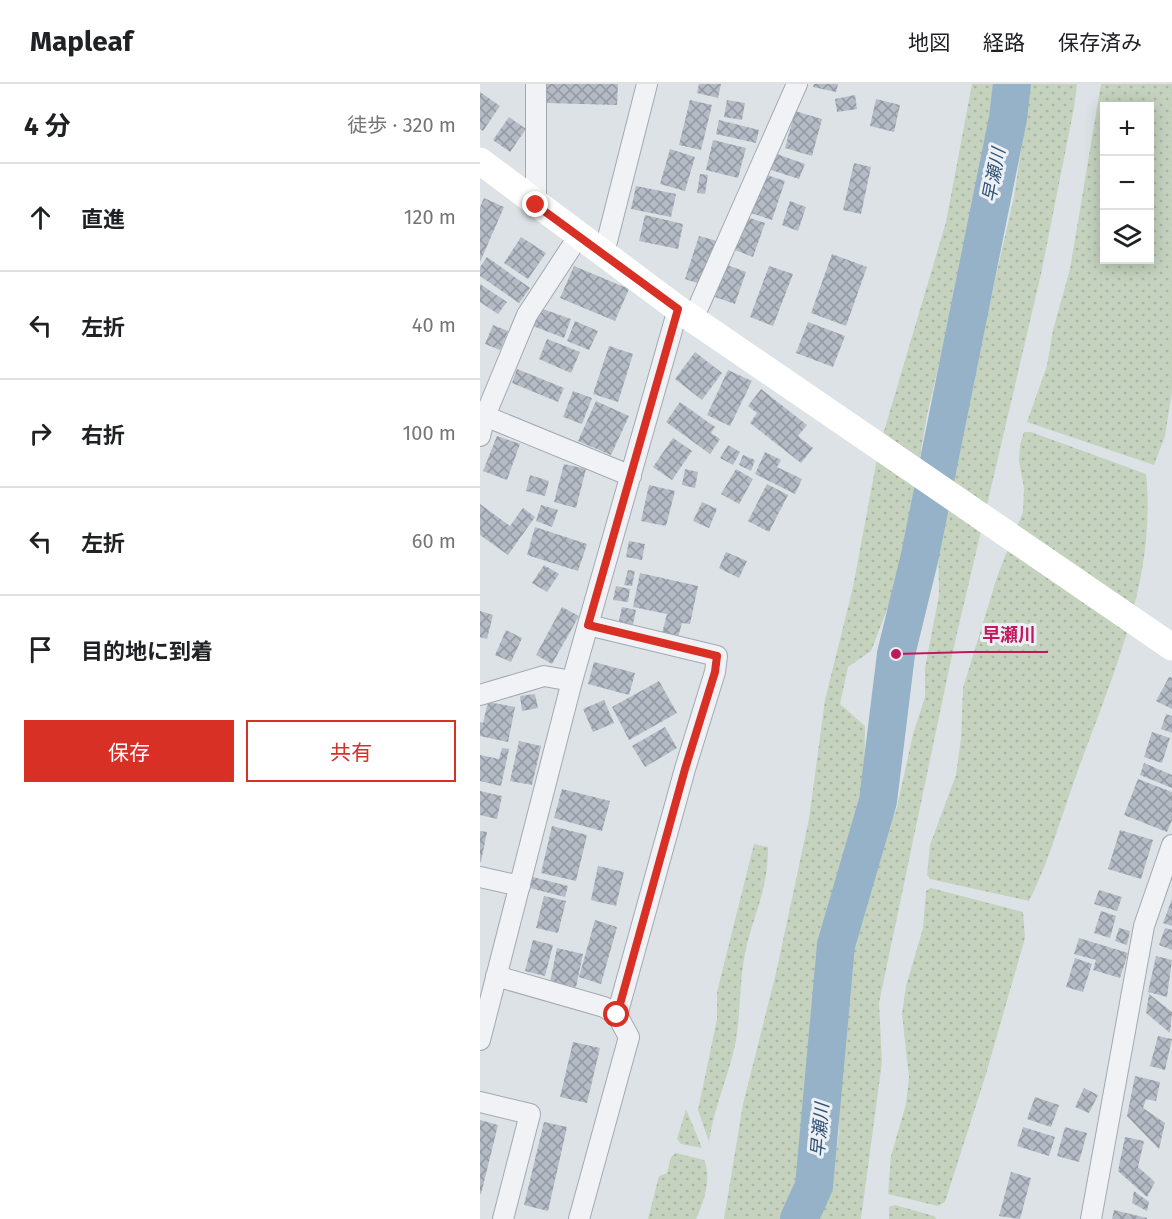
<!DOCTYPE html>
<html lang="ja">
<meta charset="utf-8">
<style>
:root{--surface:#fff;--page:#f6f6f6;--text:#202124;--muted:#757577;--line:#e0e0e0;--accent:#d93025}
body{margin:0;font-family:"Fira Sans","Noto Sans JP",sans-serif;background:var(--page);color:var(--text)}
.controls{position:absolute;right:18px;top:18px;display:grid;overflow:hidden;border-radius:0px;box-shadow:0 3px 15px #0003}
.controls button{width:54px;height:54px;display:grid;place-items:center;padding:0;border:0;border-bottom:2px solid var(--line);background:var(--surface);color:var(--text);font:30px sans-serif}
.stop{position:absolute;width:18px;height:18px;margin:-14px;border:4px solid #d93025;border-radius:50%;background:#fff}
.stop.end{background:#d93025;border-color:#fff;box-shadow:0 2px 6px #0008}
.list{margin:0;padding:0;list-style:none}
h2{display:flex;justify-content:space-between;align-items:center;height:78px;margin:0;padding:0 24px;font-size:26px}
h2 small{font-size:20px;font-weight:400;color:var(--muted)}
.list li{display:grid;grid-template-columns:39px 1fr auto;gap:18px;align-items:center;box-sizing:border-box;height:108px;padding:0 24px;border-top:2px solid var(--line)}
.list b{display:block;font-size:22px;white-space:nowrap}
.list em{font-size:20px;font-style:normal;color:var(--muted)}
.actions{display:flex;gap:12px;padding:18px 24px}
.actions a{flex:1;padding:14px 0;border:2px solid var(--accent);border-radius:0px;text-align:center;font-size:21px;color:var(--accent)}
.actions .main{background:var(--accent);color:#fff}
.icon{flex:none;width:33px;height:33px;fill:none;stroke:currentColor;stroke-width:2;stroke-linecap:round;stroke-linejoin:round}
.map{position:relative;flex:none;width:692px;height:1135px;overflow:hidden}
header{display:flex;align-items:center;gap:36px;box-sizing:border-box;height:84px;padding:0 30px;background:var(--surface);border-bottom:2px solid var(--line)}
header strong{font-size:28px}
nav{display:flex;gap:33px;margin-inline-start:auto;font-size:21px}
main{display:flex}
aside{flex:1;background:var(--surface)}
.map>svg:first-child{display:block}
.grass{fill:url(#grass-dots);fill-rule:evenodd}
.lines{fill:none;stroke-linecap:round;stroke-linejoin:round}
.river{stroke:#96b2c9;stroke-width:38}
.building{fill:url(#building-cross-hatch)}
.street-casing{stroke:#a2a9b1;stroke-width:22}
.street{stroke:#f0f2f6;stroke-width:20}
.secondary{stroke:#fff;stroke-width:27}
.route{stroke:#d93025;stroke-width:8}
.labels{text-anchor:middle;dominant-baseline:central;stroke-width:6;stroke-linejoin:round;paint-order:stroke}
.water-label{font-size:18px;font-style:italic;fill:#2f5173;stroke:#ecf0f5}
.leader{fill:none;stroke:#c2185b;stroke-width:2}
.callout-dot{fill:#c2185b;stroke:#ecf0f5;stroke-width:2}
.callout-label{font-size:18px;text-anchor:middle;font-weight:bold;fill:#c2185b;stroke:#ecf0f5;stroke-width:6;stroke-linejoin:round;paint-order:stroke}
</style>
<header>
<strong>Mapleaf</strong>
<nav><a>地図</a><a>経路</a><a>保存済み</a></nav>
</header>
<main>
<aside>
<h2>4 分<small>徒歩 · 320 m</small></h2>
<ul class="list">
<li><svg class="icon" aria-label="ahead" viewBox="0 0 24 24"><path d="M12 20V5M6 11l6-6 6 6"/></svg><div><b>直進</b></div><em>120 m</em></li>
<li><svg class="icon" aria-label="left" viewBox="0 0 24 24"><path d="M17 20v-9H6M10 6l-5 5 5 5"/></svg><div><b>左折</b></div><em>40 m</em></li>
<li><svg class="icon" aria-label="right" viewBox="0 0 24 24"><path d="M7 20v-9h11M14 6l5 5-5 5"/></svg><div><b>右折</b></div><em>100 m</em></li>
<li><svg class="icon" aria-label="left" viewBox="0 0 24 24"><path d="M17 20v-9H6M10 6l-5 5 5 5"/></svg><div><b>左折</b></div><em>60 m</em></li>
<li><svg class="icon" aria-label="arrive" viewBox="0 0 24 24"><path d="M6 21V4h12l-3 4 3 4H6"/></svg><div><b>目的地に到着</b></div></li>
</ul>
<div class="actions"><a class="main">保存</a><a>共有</a></div>
</aside>
<div class="map">
<svg width="692" height="1135" viewBox="0 0 692 1135">
<defs>
<pattern id="grass-dots" width="8" height="8" patternUnits="userSpaceOnUse" patternTransform="scale(1.5)"><rect width="8" height="8" fill="#c4d2be"/><path d="M2 2h.1M6 6h.1" fill="none" stroke="#a8b5a4" stroke-width="1.8" stroke-linecap="round"/></pattern>
<pattern id="building-cross-hatch" width="8" height="8" patternUnits="userSpaceOnUse" patternTransform="scale(1.5)"><rect width="8" height="8" fill="#b4bbc4"/><path d="M0 0l8 8M0 8l8-8" fill="none" stroke="#9298a1"/></pattern>
</defs>
<rect width="100%" height="100%" fill="#dde2e7"/>
<path class="grass" d="M492,0H518L509,69L447,331L431,424L425,479L391,567L368,583L360,620L385,642L384,713L348,850L333,934L328,1039L311,1121L303,1135H244L263,1020L296,889L329,735L345,616L373,503L399,364L466,138Z
M551,0H597L594,24L561,190L472,571L399,919L402,978L381,1135H337L351,1098L359,1049L360,906L382,808L417,723L433,650L445,613V584L459,511L458,446L534,113Z
M621,0H692V307L685,352L674,381L547,338L567,282L573,246L590,185ZM624,22H670V176H624Z
M544,348H551L666,390C677,494 632,593 597,689C581,732 570,776 549,817L450,795L447,791L450,761L476,691L481,655L483,604L518,490L543,428L544,404L539,377L540,361Z
M274,760L288,763C288,806 275,826 266,865C259,896 261,926 256,956C250,989 234,1022 229,1058L218,1026L237,935V908Z
M451,804L543,828L545,854L506,990L465,1118L458,1122L408,1110L411,1072L426,1020L429,993L422,930L426,902L443,844L446,807Z
M206,1025L222,1064L201,1060L197,1055Z
M196,1069L224,1076C232,1094 224,1118 216,1135H168L179,1092L187,1089L191,1073Z
M415,1121L454,1132L457,1135H409V1123Z"/>
<g class="lines">
<path class="river" d="M319,1135L334,1102L356,861L398,717L416,570L439,476L528,34L532,0"/>
</g>
<path class="building" d="M67,0H138L137,21L67,19Z
M219,0H241L238,14L217,9Z
M334,0H358L356,8L333,3Z
M0,8L20,22L3,47L0,45Z
M375,11L377,25L357,28L355,15Z
M396,15L420,21L414,48L390,42Z
M210,16L232,21L221,66L199,61Z
M247,16L265,19L262,36L244,33Z
M315,27L342,35L332,72L305,64Z
M29,33L46,45L30,68L13,56Z
M239,36L279,46L276,59L236,50Z
M233,56L266,64L258,94L226,86Z
M190,65L215,73L205,107L180,100Z
M294,69L325,80L319,95L288,85Z
M374,79L391,83L381,130L363,126Z
M220,90L228,91L225,110L217,109Z
M284,90L305,97L292,136L271,129Z
M156,102L196,110L191,133L151,125Z
M4,114L24,123L0,178V123Z
M310,117L326,123L318,147L302,141Z
M165,131L203,140L198,165L159,157Z
M267,133L285,139L273,173L255,166Z
M219,152L237,157L223,201L205,195Z
M41,153L66,169L48,195L24,179Z
M352,170L387,183L366,242L331,229Z
M7,173L50,204L39,219L0,192V183Z
M247,181L266,188L255,220L235,213Z
M94,182L149,205L135,237L80,214Z
M289,182L313,190L293,242L270,233Z
M0,200L27,218L18,230L0,218Z
M60,224L91,235L84,254L53,242Z
M95,237L118,247L109,266L87,257Z
M328,238L365,252L353,283L316,269Z
M13,241L28,247L20,266L5,260Z
M67,255L100,268L91,289L59,275Z
M129,262L153,270L138,318L113,310Z
M215,268L242,289L222,316L195,295Z
M37,285L84,304L78,318L32,299Z
M248,286L272,297L250,342L227,331Z
M281,305L327,341L318,352L333,364L321,379L270,339L277,329L268,322Z
M93,307L112,314L102,340L83,333Z
M116,317L149,332L131,371L98,357Z
M200,318L235,343L231,349L240,355L230,370L186,338Z
M17,352L40,360L27,396L3,387Z
M193,354L212,367L192,396L173,383Z
M248,361L260,368L253,381L240,374Z
M285,368L301,376L297,383L322,395L315,410L275,390Z
M263,371L275,376L271,387L259,381Z
M84,380L106,385L96,424L74,418Z
M205,385L218,388L215,404L202,401Z
M256,385L273,395L259,420L241,410Z
M50,391L69,397L65,412L46,407Z
M287,400L308,411L289,448L268,437Z
M169,401L195,407L186,442L161,437Z
M222,418L237,425L229,444L213,437Z
M0,420L30,442L43,424L55,433L28,471L0,451Z
M61,421L78,426L72,443L56,437Z
M55,443L107,460L98,487L47,471Z
M149,457L165,460L162,476L146,473Z
M246,468L267,477L259,494L239,484Z
M64,481L79,490L67,508L52,499Z
M148,486L155,487L152,502L144,501Z
M160,489L218,502L210,540L202,539L198,553L182,549L187,530L153,523Z
M136,502L150,505L148,518L133,516Z
M82,523L99,532L72,580L56,571Z
M142,523L156,526L152,545L138,541Z
M0,527L13,531L7,555L0,553Z
M26,546L42,554L31,578L15,571Z
M114,578L155,589L149,611L108,600Z
M689,593L692,594V625L676,617Z
M179,597L197,629L149,656L132,623Z
M55,610L58,624L42,627L40,612Z
M124,616L134,639L113,648L103,625Z
M8,618L35,623L28,658L0,652V638L3,639Z
M686,630L692,632V649L681,645Z
M185,643L197,664L165,683L152,662Z
M672,648L690,654L682,679L664,673Z
M39,657L61,662L52,701L30,697Z
M22,664L29,665L21,702L0,697V671L19,675Z
M664,679L692,691V704L660,691Z
M658,695L692,708V736L687,748L644,731Z
M82,705L130,717L122,747L74,734Z
M0,707L22,712L17,735L0,731Z
M72,742L107,751L96,797L61,789Z
M640,746L673,756L661,795L628,785Z
M0,747L7,748L1,778H0Z
M118,782L144,788L136,822L111,816Z
M49,792L88,802L85,813L46,803Z
M619,806L642,813L637,827L614,820Z
M64,812L86,817L78,849L56,844Z
M692,815V842L683,839Z
M621,827L636,832L630,854L614,849Z
M115,836L137,843L121,900L99,893Z
M639,844L650,847L647,861L635,857Z
M685,844L692,846V866L679,861Z
M599,854L648,869L640,894L613,886L616,876L594,870Z
M53,856L73,861L65,892L45,887Z
M77,864L103,870L96,903L70,898Z
M676,872L692,876L687,913L668,908Z
M595,874L612,880L603,908L586,903Z
M669,910L692,928L690,949L666,929Z
M678,952L692,955L685,986L670,982Z
M93,958L120,964L107,1019L80,1013Z
M655,992L680,998L676,1017L666,1015L663,1024L685,1039L679,1065L647,1032Z
M604,1004L618,1011L609,1029L595,1023Z
M555,1013L579,1021L571,1043L547,1035Z
M0,1036L18,1041L1,1110H0Z
M64,1038L87,1043L68,1127L44,1121Z
M543,1043L575,1053L569,1072L537,1062Z
M585,1043L607,1049L599,1078L577,1072Z
M645,1053L664,1057L658,1083L675,1098L667,1113L638,1087Z
M531,1088L551,1094L540,1135L519,1132Z
M654,1107L669,1118L667,1127L652,1119Z
M634,1126L667,1134V1135H632Z"/>
<g class="lines">
<g class="street-casing">
<path id="street" d="M56,121V0
M124,169L167,0
M213,235L317,0
M5,332L151,392
M0,352L5,332L47,231L98,153
M108,541L237,572L235,588L205,685L137,931
M0,611L64,592L92,597
M0,793L40,802
M16,892L124,923L137,931L149,953L99,1135
M0,956L92,597L198,225
M0,1018L50,1030L23,1135
M611,1135L664,842L692,761"/>
</g>
<use href="#street" class="street"/>
<path class="secondary" d="M0,77L198,225L692,563"/>
</g>
<g class="lines">
<path class="route" d="M56,121L198,225L108,541L237,572L235,588L205,685L137,931"/>
</g>
<g class="labels">
<g class="water-label">
<text transform="translate(514 91) rotate(-79)">早瀬川</text>
<text transform="translate(340 1046) rotate(-85)">早瀬川</text>
</g>
</g>
<path class="leader" d="M416 570L490 568H568"/>
<circle class="callout-dot" cx="416" cy="570" r="6"/>
<g class="callout-label">
<text x="529" y="557">早瀬川</text>
</g>
</svg>
<div class="controls">
<button>+</button>
<button>−</button>
<button><svg class="icon" aria-label="layers" viewBox="0 0 24 24"><path d="M12 4l9 5-9 5-9-5zM3 14l9 5 9-5"/></svg></button>
</div>
<div class="stop" style="left:137px;top:931px"></div>
<div class="stop end" style="left:56px;top:121px"></div>
</div>
</main>
